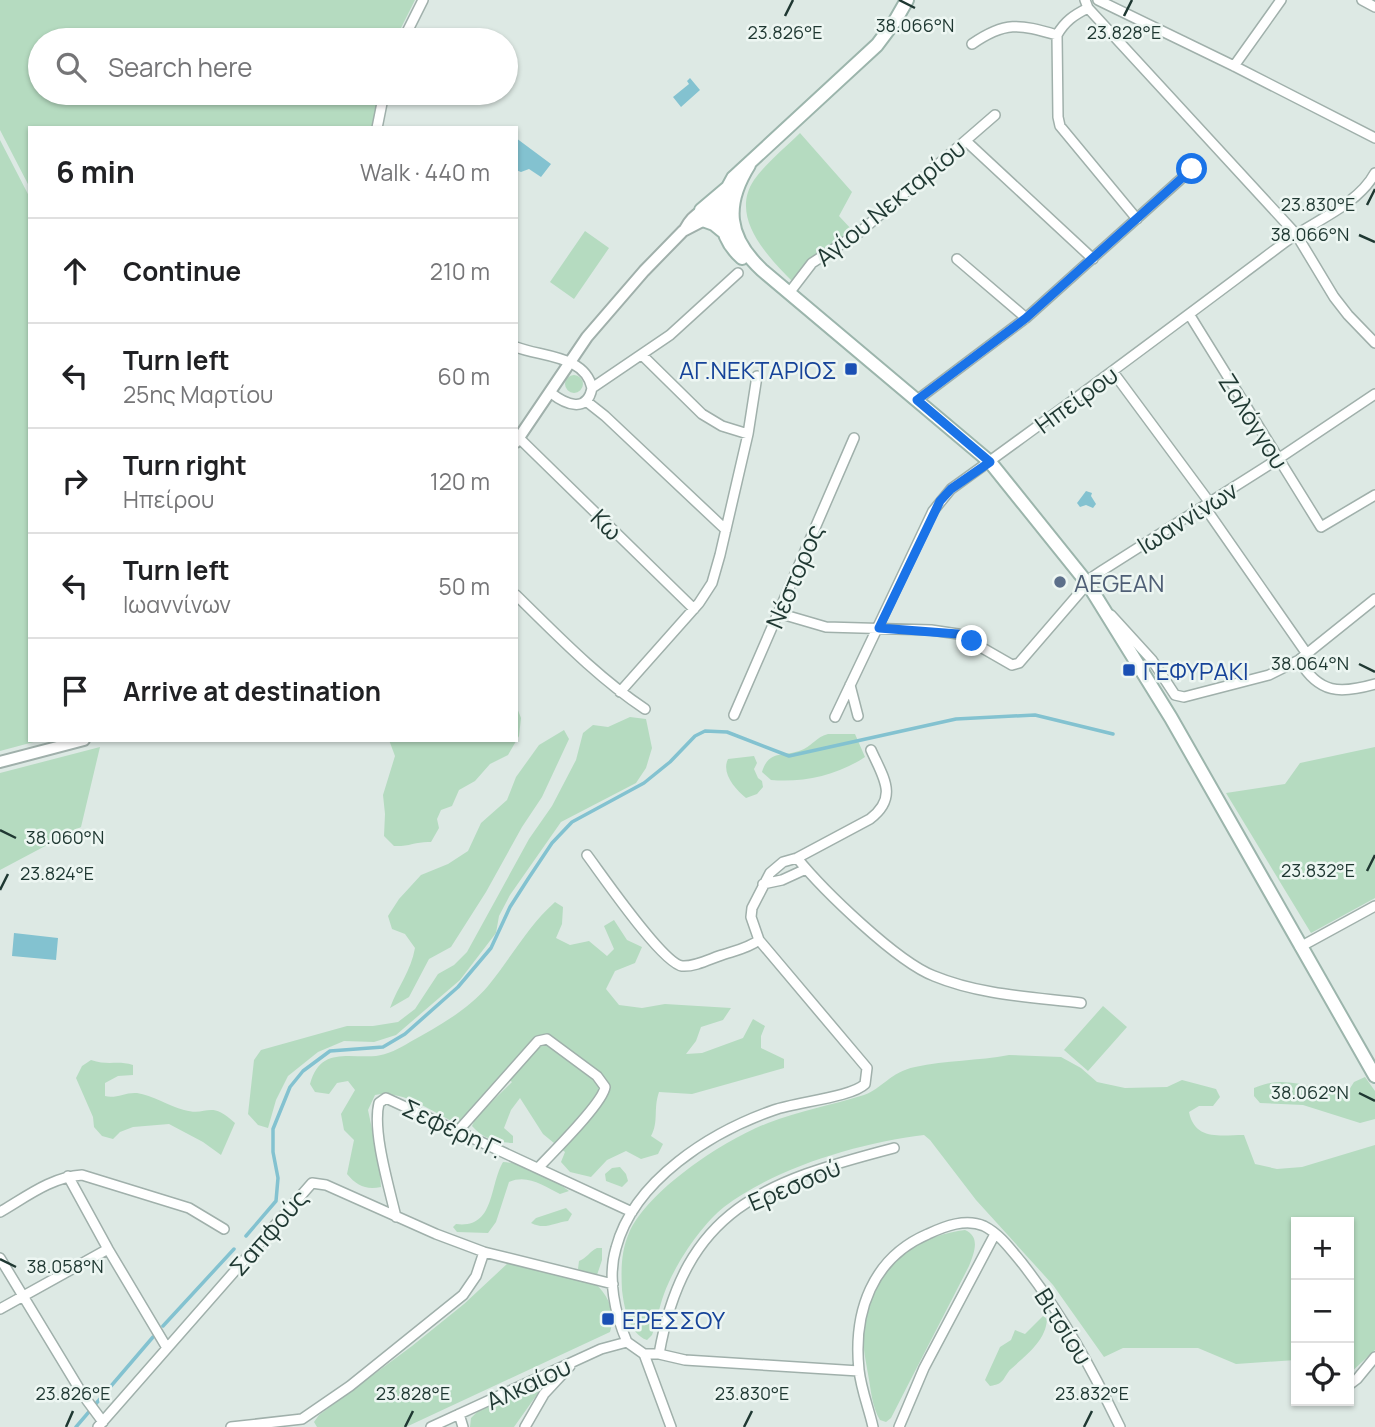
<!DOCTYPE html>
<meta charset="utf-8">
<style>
:root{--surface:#fff;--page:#f6f6f6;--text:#202124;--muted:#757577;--line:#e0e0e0}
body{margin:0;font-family:Manrope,sans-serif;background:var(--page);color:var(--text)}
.controls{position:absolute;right:21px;bottom:21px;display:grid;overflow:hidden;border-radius:0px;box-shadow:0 2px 5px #0004}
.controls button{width:63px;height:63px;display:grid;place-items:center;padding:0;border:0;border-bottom:2px solid var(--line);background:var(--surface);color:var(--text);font:35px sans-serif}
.stop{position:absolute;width:21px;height:21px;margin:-16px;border:5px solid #1a73e8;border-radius:50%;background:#fff}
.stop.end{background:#1a73e8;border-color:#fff;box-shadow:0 2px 7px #0008}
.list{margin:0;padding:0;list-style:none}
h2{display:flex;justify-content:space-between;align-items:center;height:91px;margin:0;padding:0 28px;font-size:30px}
h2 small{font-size:23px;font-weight:400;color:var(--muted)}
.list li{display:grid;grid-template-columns:46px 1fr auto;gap:21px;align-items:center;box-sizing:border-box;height:105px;padding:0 28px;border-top:2px solid var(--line)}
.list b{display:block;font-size:26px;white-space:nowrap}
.list p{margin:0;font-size:23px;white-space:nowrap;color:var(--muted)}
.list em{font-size:23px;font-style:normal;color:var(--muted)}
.icon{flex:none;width:38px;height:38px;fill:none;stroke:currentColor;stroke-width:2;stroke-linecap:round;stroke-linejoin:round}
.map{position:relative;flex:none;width:1375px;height:1427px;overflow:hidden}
.search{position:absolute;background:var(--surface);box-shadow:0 2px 5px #0004;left:28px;top:28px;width:490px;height:77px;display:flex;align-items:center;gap:18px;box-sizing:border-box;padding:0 24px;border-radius:38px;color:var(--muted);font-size:26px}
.panel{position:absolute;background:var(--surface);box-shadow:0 2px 5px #0004;left:28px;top:126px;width:490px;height:616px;border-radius:0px}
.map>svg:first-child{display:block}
.green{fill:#b5dbc0}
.water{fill:#83c2d0}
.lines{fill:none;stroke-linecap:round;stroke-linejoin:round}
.stream{stroke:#83c2d0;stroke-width:3.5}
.minor-casing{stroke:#a0b0ab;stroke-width:12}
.tertiary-casing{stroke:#a0b0ab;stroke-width:14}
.secondary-casing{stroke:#9cb5ac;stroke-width:16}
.minor{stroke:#fff;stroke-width:9}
.tertiary{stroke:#fff;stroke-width:10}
.secondary{stroke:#fff;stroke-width:12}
.route{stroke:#1a73e8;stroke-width:9}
.ticks{fill:none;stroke:#1f3832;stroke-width:2.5}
.transit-dot{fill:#1a4fb4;stroke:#edf6f2;stroke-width:2.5}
.service-dot{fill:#5c6f8a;stroke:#edf6f2;stroke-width:2.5}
.labels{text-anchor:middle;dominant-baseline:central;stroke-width:5;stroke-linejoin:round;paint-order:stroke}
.street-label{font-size:24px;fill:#1f3832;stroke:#edf6f2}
.transit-label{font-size:24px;fill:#164399;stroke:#edf6f2;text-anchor:start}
.service-label{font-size:24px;fill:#4e5e75;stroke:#edf6f2;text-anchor:start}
.ticks-label{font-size:18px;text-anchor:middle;fill:#1f3832;stroke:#edf6f2;stroke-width:5;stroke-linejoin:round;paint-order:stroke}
</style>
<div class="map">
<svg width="1375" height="1427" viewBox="0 0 1375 1427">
<rect width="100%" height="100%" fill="#dde9e4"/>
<path class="green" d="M0,0H415L395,40H40V93H378L373,128H30V188L0,130Z
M800,133L852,192L839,216L853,231L811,258L793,282C768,257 729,217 754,180C766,163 785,148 800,133Z
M0,140L30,198V740H41L0,751Z
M585,231L609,248L574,299L550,282Z
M565 384a9 9 0 1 1 18 0a9 9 0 1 1-18 0Z
M516,705L521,718L519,736L508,755L490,764L475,781L459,790L452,806L441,810L437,819L439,828L431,842C417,841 408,847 394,846L384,836L385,814L383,795L395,756L389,740H516Z
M630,717L646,719L652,748L646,768L636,783L561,822L510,895L499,916L496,933L460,980L396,1035L374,1042L344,1041L318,1052L288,1076L276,1100L268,1128L258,1125L248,1114L254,1060L261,1050L347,1026H373L398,1022L415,1009L438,974L454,965L467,952L529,839L552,806L576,760L583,733L593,725L608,727Z
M564,730L569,739L542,797L522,827L486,892L451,947L429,959L409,997L390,1008C398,986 411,971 415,948L405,934L392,929L388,916L399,899L421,875L448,864L468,851L481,823L507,800L516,777L539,745Z
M828,734H855L865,757C838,775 803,783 771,780L762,772C769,748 786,758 804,749C814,744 815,738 828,734Z
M100,747L81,827L0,870V773Z
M1375,747V898L1311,933L1226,793L1285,784L1300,763Z
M754,756L757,763L754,769L758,778L762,781L763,787L757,794L746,798C735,789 721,773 728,759Z
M555,902L563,907L562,924L556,938L570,945L589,941L607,956L614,949L604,926L614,920L627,940L642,947L635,963L615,971L606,989L619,1005L642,1008L665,1004L731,1008L723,1020L701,1027L696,1041L686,1054L702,1053L743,1038L753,1019L765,1026L761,1036V1048L784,1059V1068L692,1094L659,1092C653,1109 659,1122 651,1136L663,1144L658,1154L641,1159L626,1151L607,1160L591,1177L570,1172L561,1162L565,1152L543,1134L520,1098L511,1110L504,1128L513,1136V1143C495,1142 484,1139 472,1126L476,1117L512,1082L503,1075L459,1125C434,1113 403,1089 375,1095L368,1110L379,1162L381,1187C366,1190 357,1186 347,1174L354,1140L344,1130L341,1114L355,1090L348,1081L337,1083L329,1094L315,1092L310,1084C320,1047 347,1058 376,1056C386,1055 401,1048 410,1042C437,1027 468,1010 488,986C511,958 528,926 555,902Z
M1103,1006L1127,1027L1088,1071L1064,1050Z
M1009,1055L1061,1057L1081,1068L1097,1082L1125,1088L1167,1087L1182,1080L1216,1089L1220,1097L1213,1106H1199L1189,1112C1195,1141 1220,1135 1244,1135L1255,1164L1277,1169L1302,1167L1375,1145V1350L1349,1374V1222H1296V1360L1236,1364L1198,1348H1123L1104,1357L1053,1285L976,1200L930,1140L924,1135C859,1143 777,1167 724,1207C701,1225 674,1266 664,1294C659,1307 657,1322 652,1335L647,1340C629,1334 624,1307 622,1290C621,1271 621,1251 629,1233C648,1190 724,1140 768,1123C799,1111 832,1105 864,1095C882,1089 890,1072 915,1067C946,1060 978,1061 1009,1055Z
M91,1060C109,1066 117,1060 133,1065V1075L118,1076L105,1083V1096C116,1099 125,1092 137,1093C152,1095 169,1106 184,1110C208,1117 209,1099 235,1123L221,1155L203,1142L169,1124L133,1127L120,1132L113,1139L102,1136L94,1127L93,1117L76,1078L82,1066Z
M1365,1077L1375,1091V1119L1360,1123L1303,1105L1260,1103L1254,1096V1088C1287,1073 1313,1091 1347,1093L1354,1082Z
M503,1162C525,1163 552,1177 569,1191L560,1194C543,1186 528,1174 509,1182L496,1222L488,1233L457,1232L453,1227L456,1224C495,1229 489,1186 503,1162Z
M620,1167L626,1174L628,1181L622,1187L606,1181L605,1174L612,1168Z
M566,1208L572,1214L568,1221C553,1223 545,1230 531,1223L536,1218Z
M965,1230C981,1237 974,1253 969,1266L891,1418L886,1422L880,1420C872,1407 871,1390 868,1374C866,1361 862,1346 864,1332C867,1302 884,1266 909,1249C925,1239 947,1232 965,1230Z
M597,1248H602V1260L597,1275L587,1274L578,1269L579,1261C587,1258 589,1252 597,1248Z
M508,1263L596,1284C610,1298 616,1314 610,1332L406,1427H317L314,1422L319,1415L412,1346L464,1304Z
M1043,1316L1047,1319C1046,1341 1026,1355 1011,1369C1007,1372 1005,1379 1001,1382C998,1385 994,1385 990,1386L985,1380L1000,1347L1011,1340L1015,1330L1025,1334Z
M540,1383L543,1386L514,1427H470L471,1418L477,1412Z"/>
<path class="water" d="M690,78L700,90L681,107L673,97L689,84L687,81Z
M516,138L551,164L541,177L529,169L521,172L516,170Z
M1086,491L1092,493L1091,496L1096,504L1093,508L1086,505L1080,507L1077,503Z
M14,933L58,938L56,960L12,956Z"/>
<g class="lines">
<path class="stream" d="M246,1236L276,1201L278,1178L273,1152V1129L290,1087L303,1071L330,1051L383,1047L405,1034L458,987L491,948L510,907L528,879L552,843L572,822L644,783L670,762L695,736L705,731L727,732L789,756L956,719L1035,715L1113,734
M163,1326L234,1249
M76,1427L153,1337"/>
<g class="minor-casing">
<path id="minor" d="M1085,0L1088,8L1296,234L1334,297L1348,315L1375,343
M1098,0L1234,66L1375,138
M1362,0L1375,7
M1088,8C1074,15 1065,21 1057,35L1058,117L1060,126L1137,219
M403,40L423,0
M972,44C1005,21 1019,24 1057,35
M1234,66L1281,0
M377,128L384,93
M966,141L1093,259
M957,259L1026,318
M789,293L812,263L860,232L995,115
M1189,314L1321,527L1375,495
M516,347C541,357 585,355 592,388C587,414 565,404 551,393
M642,355L702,414L722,426L748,434
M1113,372L1210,503
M592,388L670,335L738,273
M917,400L1026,318L1192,169
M586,401L605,416L726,530
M519,438L694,609
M1204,506L1307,654
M516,595C557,635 597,677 645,709
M778,613L826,627L931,630L958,634L1012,665L1019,663L1094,576L1103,570L1278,459L1375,394
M1111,615L1152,660L1175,695L1184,697L1269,675L1299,660L1375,599
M1299,660C1319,694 1340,694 1375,684
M850,685L858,716
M620,692L699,603L712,583L720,555L748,434L757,376
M734,715L854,438
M835,717L933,511L951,489C1063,409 1173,326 1284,243C1313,221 1357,206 1375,173
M587,855C602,875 662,963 682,966C694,967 708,960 719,956C733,951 747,949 759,940
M797,858C823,890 897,962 934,976C980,995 1032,997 1081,1003
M763,884L782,880L806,869
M1300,947L1375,906
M458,1131L538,1041L547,1039L597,1076L605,1087C603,1103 553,1152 539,1167
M68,1176L108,1249L167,1348
M0,1212C26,1197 51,1177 82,1175L189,1208L224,1229
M396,1217C389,1187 372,1131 379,1103L386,1098L632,1212
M0,1258L83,1395L103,1422
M0,1309L108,1249
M627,1342C615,1314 607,1278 616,1248C634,1180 711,1132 774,1110C797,1102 852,1097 865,1084L867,1068L759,940L751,917L752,908L770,873L783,862L797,858L870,819C899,797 883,777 871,750
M627,1342L644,1354H659L685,1360L859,1371
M644,1354L671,1427
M659,1354C685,1208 764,1182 894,1148
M1349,1385L1357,1379L1375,1357
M459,1414L463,1427
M98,1427L312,1183L326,1185L436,1234L484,1252L613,1284
M231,1427L302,1419L350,1386L463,1295L476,1276L484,1252
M431,1427L601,1349L627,1342
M525,1427L544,1394L570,1366
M873,1427C869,1409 861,1389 859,1370C853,1312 872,1258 928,1234C945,1226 966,1218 984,1226C1000,1234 1011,1250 1022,1263C1062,1314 1092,1369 1120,1427
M899,1427L924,1368L995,1234"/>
</g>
<g class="tertiary-casing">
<path id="tertiary" d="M685,229C694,211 710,205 730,205
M516,442L587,337L644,271L683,231L710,217L729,215
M0,762L84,740"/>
</g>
<g class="secondary-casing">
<path id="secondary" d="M749,165C724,205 727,237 762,270L990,462L1088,584L1171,718L1375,1076
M701,210L727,188
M703,220L714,224L725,233
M742,258C717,236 716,205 733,178L877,45L895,21L907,0"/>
</g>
<use href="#minor" class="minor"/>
<use href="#tertiary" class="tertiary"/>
<use href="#secondary" class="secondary"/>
</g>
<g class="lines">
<path class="route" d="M972,641L958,634L879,628L940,501L951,489L990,462L917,400L1026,318L1192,169"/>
</g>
<path class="ticks" d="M899,0L915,8M785,16L793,0M1124,16L1132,0M1367,205L1375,189M1359,235L1375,242M1359,664L1375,672M0,830L16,838M1367,871L1375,855M0,890L8,874M1359,1093L1375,1101M0,1259L16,1267M66,1427L73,1411M405,1427L413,1411M744,1427L752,1411M1084,1427L1092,1411"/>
<g class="transit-dot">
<rect x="844" y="362" width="14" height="14" rx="3.5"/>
<rect x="1122" y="663" width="14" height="14" rx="3.5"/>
<rect x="601" y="1312" width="14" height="14" rx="3.5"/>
</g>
<circle class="service-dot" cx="1060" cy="582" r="7"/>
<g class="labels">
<g class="street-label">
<text transform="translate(890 202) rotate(-39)">Αγίου Νεκταρίου</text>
<text transform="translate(1076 399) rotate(-36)">Ηπείρου</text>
<text transform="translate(1254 421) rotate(58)">Ζαλόγγου</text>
<text transform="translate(1187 517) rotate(-32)">Ιωαννίνων</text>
<text transform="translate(607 524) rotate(44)">Κω</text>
<text transform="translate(794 576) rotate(-67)">Νέστορος</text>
<text transform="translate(453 1128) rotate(25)">Σεφέρη Γ.</text>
<text transform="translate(794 1184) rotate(-23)">Ερεσσού</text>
<text transform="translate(268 1232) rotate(-49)">Σαπφούς</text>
<text transform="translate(1064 1326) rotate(58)">Βιτσίου</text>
<text transform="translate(528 1383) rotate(-25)">Αλκαίου</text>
</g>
<g class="transit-label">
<text x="837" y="369" text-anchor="end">ΑΓ.ΝΕΚΤΑΡΙΟΣ</text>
<text x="1143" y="670">ΓΕΦΥΡΑΚΙ</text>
<text x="622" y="1319">ΕΡΕΣΣΟΥ</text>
</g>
<g class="service-label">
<text x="1074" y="582">AEGEAN</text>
</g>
</g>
<g class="ticks-label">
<text x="915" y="32">38.066°N</text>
<text x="785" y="39">23.826°E</text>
<text x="1124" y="39">23.828°E</text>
<text x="1318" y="211">23.830°E</text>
<text x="1310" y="241">38.066°N</text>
<text x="1310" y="670">38.064°N</text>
<text x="65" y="844">38.060°N</text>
<text x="1318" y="877">23.832°E</text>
<text x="57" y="880">23.824°E</text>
<text x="1310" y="1099">38.062°N</text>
<text x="65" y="1273">38.058°N</text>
<text x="73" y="1400">23.826°E</text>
<text x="413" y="1400">23.828°E</text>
<text x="752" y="1400">23.830°E</text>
<text x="1092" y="1400">23.832°E</text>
</g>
</svg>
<div class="controls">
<button>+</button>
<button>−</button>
<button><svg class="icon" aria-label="locate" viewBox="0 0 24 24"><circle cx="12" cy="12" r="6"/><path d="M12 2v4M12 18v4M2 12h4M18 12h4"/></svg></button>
</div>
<div class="stop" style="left:1192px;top:169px"></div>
<div class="stop end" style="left:972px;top:641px"></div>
<div class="search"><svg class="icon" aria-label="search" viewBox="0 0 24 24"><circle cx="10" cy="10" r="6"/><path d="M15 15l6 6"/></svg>Search here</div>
<section class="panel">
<h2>6 min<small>Walk · 440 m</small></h2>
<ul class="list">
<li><svg class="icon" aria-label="ahead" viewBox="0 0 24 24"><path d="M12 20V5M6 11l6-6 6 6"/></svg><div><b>Continue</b></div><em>210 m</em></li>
<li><svg class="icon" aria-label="left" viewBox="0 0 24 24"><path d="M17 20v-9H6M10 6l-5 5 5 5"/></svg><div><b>Turn left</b><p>25ης Μαρτίου</p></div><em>60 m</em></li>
<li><svg class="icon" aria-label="right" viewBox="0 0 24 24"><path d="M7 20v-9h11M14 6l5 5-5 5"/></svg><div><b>Turn right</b><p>Ηπείρου</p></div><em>120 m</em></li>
<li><svg class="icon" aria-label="left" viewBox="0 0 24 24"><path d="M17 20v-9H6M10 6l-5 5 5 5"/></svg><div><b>Turn left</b><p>Ιωαννίνων</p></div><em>50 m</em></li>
<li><svg class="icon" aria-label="arrive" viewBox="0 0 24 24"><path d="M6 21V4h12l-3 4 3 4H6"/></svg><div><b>Arrive at destination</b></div></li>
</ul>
</section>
</div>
